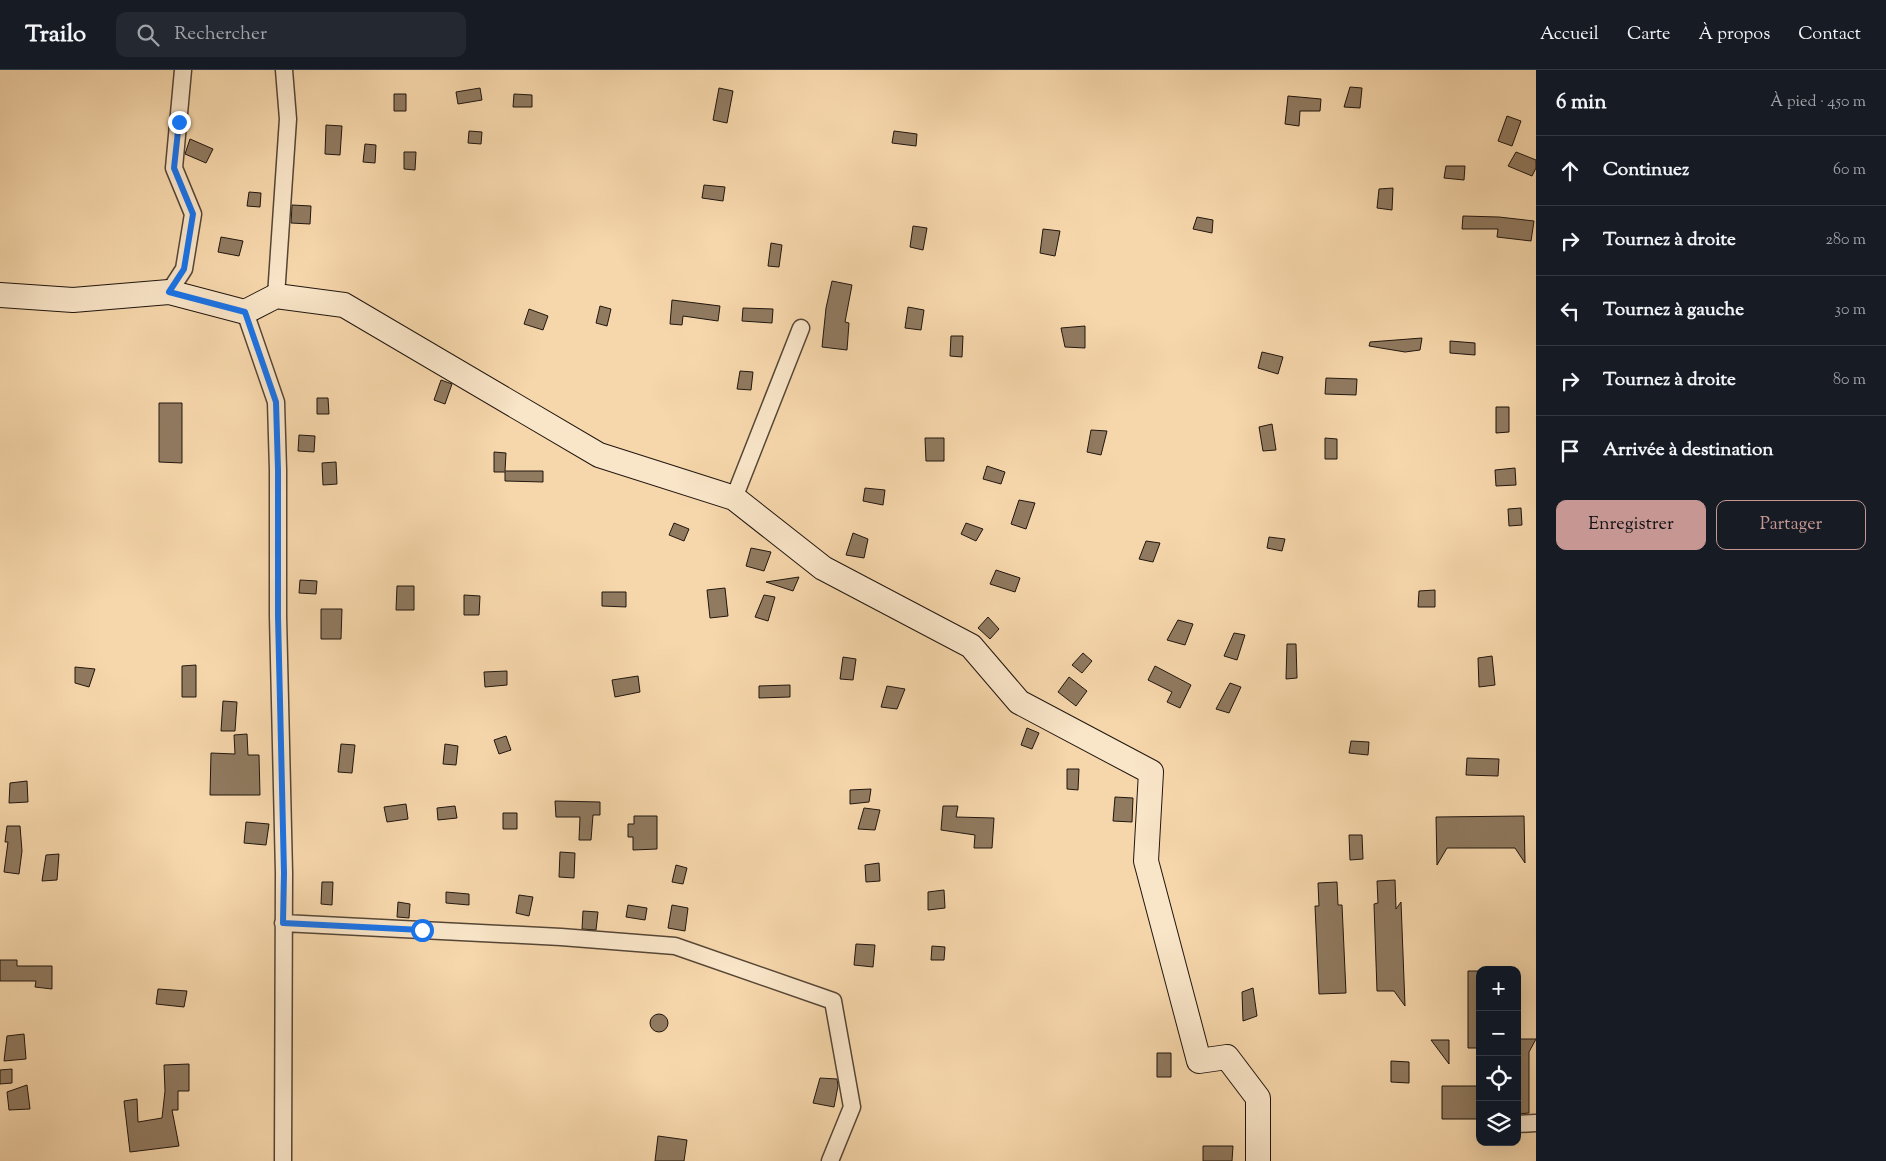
<!DOCTYPE html>
<html lang="fr">
<meta charset="utf-8">
<style>
:root{--surface:#171b24;--page:#242831;--text:#f1f3f6;--muted:#9ea1a6;--line:#363941;--accent:#c59692}
body{margin:0;font-family:"Sorts Mill Goudy",serif;background:var(--page);color:var(--text)}
.controls{position:absolute;right:15px;bottom:15px;display:grid;overflow:hidden;border-radius:10px;box-shadow:0 5px 20px #0002}
.controls button{width:45px;height:45px;display:grid;place-items:center;padding:0;border:0;border-bottom:1px solid var(--line);background:var(--surface);color:var(--text);font:25px sans-serif}
.stop{position:absolute;width:15px;height:15px;margin:-11px;border:4px solid #1a73e8;border-radius:50%;background:#fff}
.stop.end{background:#1a73e8;border-color:#fff;box-shadow:0 1px 5px #0008}
.list{margin:0;padding:0;list-style:none}
h2{display:flex;justify-content:space-between;align-items:center;height:65px;margin:0;padding:0 20px;font-size:21px}
h2 small{font-size:16px;font-weight:400;color:var(--muted)}
.list li{display:grid;grid-template-columns:32px 1fr auto;gap:15px;align-items:center;box-sizing:border-box;height:70px;padding:0 20px;border-top:1px solid var(--line)}
.list b{display:block;font-size:19px;white-space:nowrap}
.list em{font-size:16px;font-style:normal;color:var(--muted)}
.actions{display:flex;gap:10px;padding:15px 20px}
.actions a{flex:1;padding:11px 0;border:1px solid var(--accent);border-radius:10px;text-align:center;font-size:18px;color:var(--accent)}
.actions .main{background:var(--accent);color:#111}
.icon{flex:none;width:28px;height:28px;fill:none;stroke:currentColor;stroke-width:2;stroke-linecap:round;stroke-linejoin:round}
.map{position:relative;flex:none;width:1536px;height:1091px;overflow:hidden}
header{display:flex;align-items:center;gap:30px;box-sizing:border-box;height:70px;padding:0 25px;background:var(--surface);border-bottom:1px solid var(--line)}
header strong{font-size:24px}
nav{display:flex;gap:28px;margin-inline-start:auto;font-size:18px}
.search{width:350px;height:45px;background:var(--page);display:flex;align-items:center;gap:12px;box-sizing:border-box;padding:0 18px;border-radius:10px;color:var(--muted);font-size:19px}
main{display:flex}
aside{flex:1;background:var(--surface)}
.map>svg:first-child{display:block}
.building{fill:#907a60;stroke:#21160f}
.lines{fill:none;stroke-linecap:round;stroke-linejoin:round}
.street-casing{stroke:#564636;stroke-width:19}
.secondary-casing{stroke:#21160f;stroke-width:26}
.street{stroke:#f9e5c8;stroke-width:16}
.secondary{stroke:#f9e5c8;stroke-width:24}
.route{stroke:#1a73e8;stroke-width:6}
</style>
<header>
<strong>Trailo</strong>
<div class="search"><svg class="icon" aria-label="search" viewBox="0 0 24 24"><circle cx="10" cy="10" r="6"/><path d="M15 15l6 6"/></svg>Rechercher</div>
<nav><a>Accueil</a><a>Carte</a><a>À propos</a><a>Contact</a></nav>
</header>
<main>
<div class="map">
<svg width="1536" height="1091" viewBox="0 0 1536 1091">
<rect width="100%" height="100%" fill="#f6d7ab"/>
<filter id="stains"><feTurbulence type="fractalNoise" baseFrequency=".004" numOctaves="4"/><feColorMatrix values="0 0 0 0 .2 0 0 0 0 .09 0 0 0 0 .02 0 0 0 .5 -.17"/></filter>
<radialGradient id="worn" r=".72"><stop offset=".6" stop-color="#630" stop-opacity="0"/><stop offset="1" stop-color="#630" stop-opacity=".3"/></radialGradient>
<path class="building" d="M1350,17L1362,18L1360,38L1344,37Z
M480,18L482,30L458,34L456,22Z
M719,18L733,21L727,53L713,50Z
M394,24H406V41H394Z
M514,24L532,25V37H513Z
M1288,26L1321,29L1320,41H1300L1299,56L1285,54Z
M1507,46L1521,51L1512,76L1498,71Z
M326,55L342,56L340,85L325,84Z
M469,61L482,62L481,74L468,73Z
M894,61L917,64L916,76L892,73Z
M190,69L213,79L206,93L185,84Z
M365,74L376,75L375,93L363,92Z
M404,82H416L415,100L404,99Z
M1516,82L1536,90V98L1532,106L1508,96Z
M1446,96H1465L1464,110L1444,108Z
M704,115L725,117L723,131L702,128Z
M1393,118L1392,140L1377,138L1379,119Z
M249,122L261,123L260,137L247,136Z
M292,135L311,136L310,154L291,153Z
M1463,146L1499,147L1534,151L1531,171L1497,167L1498,159H1462Z
M1197,147L1213,150L1212,163L1193,159Z
M913,156L927,158L923,180L910,177Z
M1043,159L1060,161L1055,186L1040,183Z
M221,167L243,171L239,186L218,182Z
M771,173L782,175L779,197L768,196Z
M832,211L852,215L845,252L849,253L847,280L822,277L826,238Z
M672,230L720,236L718,251L683,246L682,255L670,254Z
M600,236L611,239L607,256L596,253Z
M908,237L924,240L921,260L905,258Z
M743,238L773,239L772,253L742,251Z
M529,239L548,246L543,260L524,254Z
M1085,256V278L1065,277L1061,258Z
M951,266H963L962,287L950,286Z
M1422,268L1420,280L1405,282L1369,276L1370,272Z
M1450,271L1475,273V285L1450,283Z
M1262,282L1283,287L1278,304L1258,298Z
M740,301L753,302L751,320L737,319Z
M1326,308L1357,309L1356,325L1325,324Z
M441,310L452,314L445,334L434,330Z
M317,328H328L329,344H317Z
M159,333H182V393L159,392Z
M1496,337H1509V362L1496,363Z
M1272,354L1276,380L1263,381L1259,357Z
M1091,360L1107,361L1101,385L1087,382Z
M299,365L315,366L314,382L298,381Z
M925,368H944V391H926Z
M1325,368L1337,369V389H1325Z
M494,382L506,383L505,401H543V412L505,411V402H494Z
M336,392L337,414L323,415L322,393Z
M987,396L1005,402L1001,414L983,409Z
M1515,398L1516,415L1496,416L1495,400Z
M865,418L885,420L883,435L863,431Z
M1019,430L1035,433L1026,459L1011,454Z
M1521,438L1522,455L1509,456L1508,439Z
M674,453L689,459L684,471L669,465Z
M966,453L983,459L976,471L961,464Z
M853,463L868,469L864,488L846,485Z
M1269,467L1285,469L1282,481L1267,478Z
M1146,471L1160,473L1153,492L1139,489Z
M751,478L771,482L764,501L746,496Z
M996,500L1020,508L1015,522L990,514Z
M799,507L793,521L766,512Z
M300,510L317,511L316,524L299,523Z
M397,516H414V540H396Z
M725,518L728,546L710,548L707,520Z
M1435,520V537H1418L1419,521Z
M602,522H626V537L602,536Z
M464,525L480,526L479,545H464Z
M764,525L775,527L768,551L755,547Z
M321,539H342L341,569H321Z
M988,547L999,559L990,569L978,558Z
M1178,550L1193,554L1185,575L1167,570Z
M1234,563L1245,565L1237,590L1224,586Z
M1287,574H1296L1297,608L1286,609Z
M1083,583L1092,591L1082,603L1072,595Z
M1492,586L1495,615L1479,617L1478,588Z
M843,587L856,589L853,610L840,609Z
M196,595V627H182V596Z
M1155,596L1191,615L1180,638L1167,632L1172,622L1148,610Z
M75,597L95,599L89,617L75,613Z
M507,601V615L485,617L484,602Z
M638,606L640,622L615,627L612,610Z
M1069,607L1087,621L1076,636L1058,622Z
M1230,613L1241,617L1229,643L1216,639Z
M790,615V627L759,628V616Z
M887,616L905,619L897,639L881,637Z
M223,631L237,632L235,661H221Z
M1027,658L1039,663L1032,679L1021,675Z
M247,664L248,685H259L260,725H210L211,683L235,684L234,665Z
M506,666L511,680L499,684L494,670Z
M1351,671L1369,672L1368,685L1349,683Z
M341,674L355,675L352,703L338,702Z
M445,674L458,676L456,695L443,694Z
M1467,688L1499,689L1498,706L1466,705Z
M1067,699H1079L1078,720L1067,719Z
M27,711L28,732L9,733L10,713Z
M871,719L869,732L850,734V720Z
M1115,727L1133,728L1132,752L1113,751Z
M555,731L600,732V745H593L591,770H579L580,747H556Z
M406,734L408,749L387,752L384,737Z
M455,736L457,748L438,750L437,738Z
M943,736H958L956,747L994,748L992,778H974L975,765L941,760Z
M864,738L880,740L875,760L858,759Z
M503,743H517V759H503Z
M634,746H657V779L633,780V767H628V754H634Z
M1524,746L1525,793L1515,778H1447L1437,795L1436,747Z
M246,752L269,754L266,775L244,773Z
M7,756H20L22,781L19,804L4,802L8,772H5Z
M1349,765H1362L1363,789L1350,790Z
M560,782L575,783L574,808L559,807Z
M59,784L57,810L42,811L46,785Z
M879,793L880,811L866,812L865,795Z
M676,795L687,798L683,814L672,812Z
M1395,810L1396,839L1401,832L1405,936L1394,921H1377L1374,834L1378,833L1377,811Z
M322,812H333L332,835L321,834Z
M1337,812L1338,835H1342L1346,923L1319,924L1315,836H1319L1318,813Z
M944,820L945,838L928,840V822Z
M446,822L469,824V835L446,833Z
M519,825L533,827L529,846L516,843Z
M398,832L410,834L409,848L397,847Z
M628,835L647,838L645,850L626,847Z
M672,835L688,838L685,861L668,858Z
M583,841L598,842L596,860L582,859Z
M856,874L875,875L873,897L854,895Z
M932,876L945,877L944,890H931Z
M0,890H17V896H52V919L35,917L36,911H0Z
M1468,901H1480V978H1468Z
M1253,918L1257,946L1243,951L1242,922Z
M158,919L187,921L184,937L156,934Z
M650 953a9 9 0 1 1 18 0a9 9 0 1 1-18 0Z
M24,964L26,989L4,991L7,966Z
M1517,969H1536L1529,982V1043L1517,1044Z
M1431,970H1449V994Z
M1157,983H1171V1007H1157Z
M1391,991L1409,992V1013L1391,1012Z
M189,994V1021H178V1040H172L179,1076L130,1082L124,1031L137,1029L138,1052L162,1048L165,1021L164,995Z
M12,999V1013L0,1014V1000Z
M820,1008L837,1009L838,1016L834,1037L813,1033Z
M27,1015L30,1039L9,1040L7,1022Z
M1442,1016H1480V1049H1442Z
M658,1066L687,1070L684,1091H655Z
M1203,1076H1233L1232,1091H1203Z"/>
<g class="lines">
<g class="street-casing">
<path id="street" d="M169,222L184,199L193,144L174,98L183,0
M276,226L288,49L284,0
M245,242L276,332L278,400V546L284,803L283,1091
M734,428L801,258
M283,853L561,867L675,876L833,931L852,1037L830,1091
M1517,1054L1536,1053"/>
</g>
<g class="secondary-casing">
<path id="secondary" d="M0,225L73,230L169,222L245,242L276,226L344,235L599,385L734,428L823,498L971,576L1019,632L1151,702L1146,791L1199,991L1227,987L1258,1028V1091"/>
</g>
<use href="#street" class="street"/>
<use href="#secondary" class="secondary"/>
</g>
<g class="lines">
<path class="route" d="M179,52L174,98L193,144L184,199L169,222L245,242L276,332L278,400V546L284,803L283,853L422,860"/>
</g>
<rect width="100%" height="100%" filter="url(#stains)"/>
<rect width="100%" height="100%" fill="url(#worn)"/>
</svg>
<div class="controls">
<button>+</button>
<button>−</button>
<button><svg class="icon" aria-label="locate" viewBox="0 0 24 24"><circle cx="12" cy="12" r="6"/><path d="M12 2v4M12 18v4M2 12h4M18 12h4"/></svg></button>
<button><svg class="icon" aria-label="layers" viewBox="0 0 24 24"><path d="M12 4l9 5-9 5-9-5zM3 14l9 5 9-5"/></svg></button>
</div>
<div class="stop" style="left:422px;top:860px"></div>
<div class="stop end" style="left:179px;top:52px"></div>
</div>
<aside>
<h2>6 min<small>À pied · 450 m</small></h2>
<ul class="list">
<li><svg class="icon" aria-label="ahead" viewBox="0 0 24 24"><path d="M12 20V5M6 11l6-6 6 6"/></svg><div><b>Continuez</b></div><em>60 m</em></li>
<li><svg class="icon" aria-label="right" viewBox="0 0 24 24"><path d="M7 20v-9h11M14 6l5 5-5 5"/></svg><div><b>Tournez à droite</b></div><em>280 m</em></li>
<li><svg class="icon" aria-label="left" viewBox="0 0 24 24"><path d="M17 20v-9H6M10 6l-5 5 5 5"/></svg><div><b>Tournez à gauche</b></div><em>30 m</em></li>
<li><svg class="icon" aria-label="right" viewBox="0 0 24 24"><path d="M7 20v-9h11M14 6l5 5-5 5"/></svg><div><b>Tournez à droite</b></div><em>80 m</em></li>
<li><svg class="icon" aria-label="arrive" viewBox="0 0 24 24"><path d="M6 21V4h12l-3 4 3 4H6"/></svg><div><b>Arrivée à destination</b></div></li>
</ul>
<div class="actions"><a class="main">Enregistrer</a><a>Partager</a></div>
</aside>
</main>
